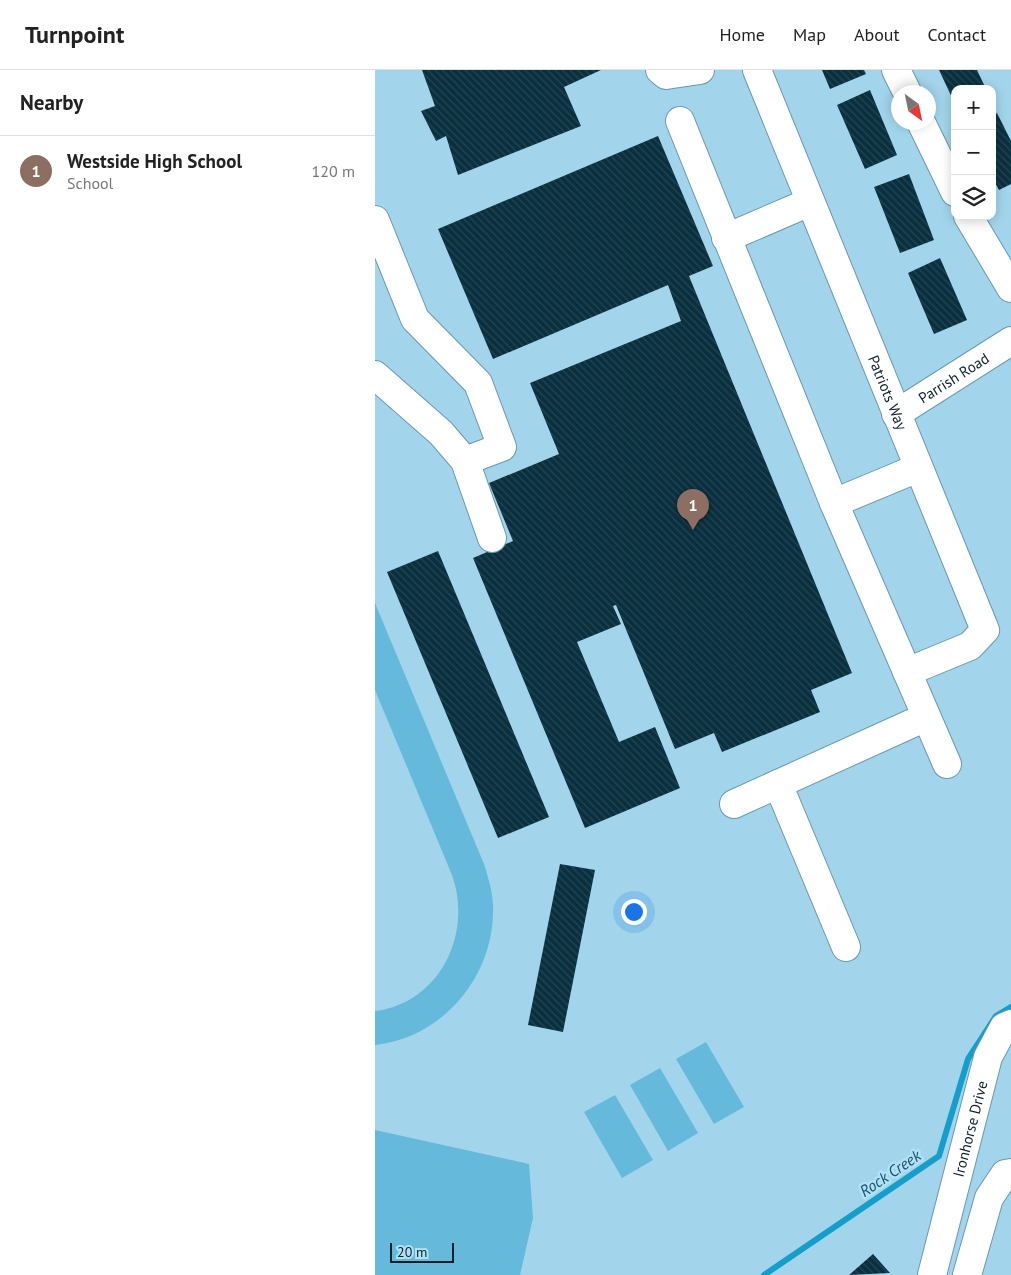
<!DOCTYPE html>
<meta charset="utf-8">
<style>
:root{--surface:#fff;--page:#f2f2f2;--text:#222;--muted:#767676;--line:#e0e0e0;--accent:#0f766e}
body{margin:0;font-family:"PT Sans",sans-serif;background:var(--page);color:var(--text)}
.controls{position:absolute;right:15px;top:15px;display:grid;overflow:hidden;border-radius:10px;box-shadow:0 2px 12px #0003}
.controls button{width:45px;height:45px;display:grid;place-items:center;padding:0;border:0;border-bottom:1px solid var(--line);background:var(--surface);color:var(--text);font:25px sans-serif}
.compass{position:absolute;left:516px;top:15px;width:45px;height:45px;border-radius:50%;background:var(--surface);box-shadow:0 2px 12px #0003;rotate:147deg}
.scale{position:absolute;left:15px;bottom:12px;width:64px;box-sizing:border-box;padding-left:5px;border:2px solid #0c2029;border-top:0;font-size:14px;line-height:18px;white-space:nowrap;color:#0c2029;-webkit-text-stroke:4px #afe2f8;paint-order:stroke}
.you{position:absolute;left:258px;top:841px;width:18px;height:18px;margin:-12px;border:4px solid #fff;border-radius:50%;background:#1a73e8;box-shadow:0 0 0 8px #1a73e833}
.badge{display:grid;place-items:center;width:32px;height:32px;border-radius:50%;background:var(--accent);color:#fff;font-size:16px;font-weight:700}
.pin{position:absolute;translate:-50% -41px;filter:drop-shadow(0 1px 2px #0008)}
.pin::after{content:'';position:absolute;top:26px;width:18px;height:15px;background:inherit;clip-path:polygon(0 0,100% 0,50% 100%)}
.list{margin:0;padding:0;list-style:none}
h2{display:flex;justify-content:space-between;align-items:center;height:65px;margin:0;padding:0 20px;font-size:21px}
h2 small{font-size:16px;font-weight:400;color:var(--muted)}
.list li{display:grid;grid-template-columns:32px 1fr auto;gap:15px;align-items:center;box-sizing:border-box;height:70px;padding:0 20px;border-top:1px solid var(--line)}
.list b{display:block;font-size:19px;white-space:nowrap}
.list p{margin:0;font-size:16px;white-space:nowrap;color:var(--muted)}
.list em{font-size:16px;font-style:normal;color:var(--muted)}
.icon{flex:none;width:28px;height:28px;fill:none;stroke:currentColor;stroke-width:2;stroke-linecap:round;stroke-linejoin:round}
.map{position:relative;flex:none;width:636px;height:1205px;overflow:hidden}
header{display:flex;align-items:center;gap:30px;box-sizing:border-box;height:70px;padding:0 25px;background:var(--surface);border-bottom:1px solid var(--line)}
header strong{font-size:24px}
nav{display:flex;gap:28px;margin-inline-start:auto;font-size:18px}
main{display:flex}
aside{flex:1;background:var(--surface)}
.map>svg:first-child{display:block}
.grass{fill:#65b9db}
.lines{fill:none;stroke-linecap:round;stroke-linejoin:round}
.stream{stroke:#159ec9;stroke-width:6}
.building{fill:url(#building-back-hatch)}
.minor-casing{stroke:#6999ae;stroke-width:30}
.minor{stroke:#fff;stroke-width:28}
.labels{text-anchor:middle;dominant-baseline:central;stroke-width:5;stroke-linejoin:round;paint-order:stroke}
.street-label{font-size:15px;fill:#0c2029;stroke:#afe2f8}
.water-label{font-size:16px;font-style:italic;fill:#205064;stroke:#afe2f8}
</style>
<header>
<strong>Turnpoint</strong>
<nav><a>Home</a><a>Map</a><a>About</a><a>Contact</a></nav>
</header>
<main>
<aside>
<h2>Nearby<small></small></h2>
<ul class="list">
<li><span class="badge" style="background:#8d6e63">1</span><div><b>Westside High School</b><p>School</p></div><em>120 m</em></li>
</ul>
</aside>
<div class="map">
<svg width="636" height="1205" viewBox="0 0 636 1205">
<defs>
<pattern id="building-back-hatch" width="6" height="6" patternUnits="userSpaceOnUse" patternTransform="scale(1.25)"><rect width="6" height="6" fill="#0a303f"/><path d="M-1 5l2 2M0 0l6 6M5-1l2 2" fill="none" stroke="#244552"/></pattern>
</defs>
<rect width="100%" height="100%" fill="#a2d5eb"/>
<path class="grass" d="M0,533L109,794C114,810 119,826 118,843C117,909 66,968 0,975V941C65,933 98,863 77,805L0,620Z
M331,972L369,1037L339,1054L301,989Z
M285,998L323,1063L293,1081L255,1015Z
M240,1025L278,1090L247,1108L209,1042Z
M0,1060L154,1094L158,1148L145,1205H0Z"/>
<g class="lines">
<path class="stream" d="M389,1205L564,1086L593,989L621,946L636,937"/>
</g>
<path class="building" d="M47,0H226L189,17L206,56L83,105L71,66L61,71L46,41L60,36Z
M447,0H489L491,4L455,19Z
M564,0H602L611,19H580V34Z
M495,20L522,85L490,99L462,35Z
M622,43L636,71V114L624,120L617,107V46Z
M283,66L338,196L314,206L477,603L436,620L445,642L347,682L339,663L300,679L241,535L238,536L246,554L202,572L244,672L280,657L305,718L210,758L98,488L138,471L114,413L184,384L155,313L306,251L293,215L118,289L63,159Z
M534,104L559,170L525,183L499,117Z
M565,188L592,250L559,264L533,203Z
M63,481L174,747L123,768L12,502Z
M185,794L220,800L188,962L153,955Z
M498,1184L515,1203L474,1205Z"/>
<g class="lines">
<g class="minor-casing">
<g id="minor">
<path d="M285,0L291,5L325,0"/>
<path id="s1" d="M382,0L610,560L595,576L532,602"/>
<path d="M521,0L532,22"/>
<path d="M305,51L459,433L543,398"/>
<path d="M546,52L580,122"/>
<path d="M593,146L636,218"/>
<path d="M0,150L40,249L103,313L127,377L90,391"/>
<path d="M351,168L435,132"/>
<path d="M0,305L66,363L90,391L117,468"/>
<path id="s2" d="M521,344L636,271"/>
<path d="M459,433L572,694"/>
<path d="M403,714L471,877"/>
<path d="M359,734L551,647"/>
<path id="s3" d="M557,1205L613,987L629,957L636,954"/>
<path d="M592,1205L614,1128L630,1104L636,1103"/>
</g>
</g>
<use href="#minor" class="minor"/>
</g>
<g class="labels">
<g class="street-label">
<text stroke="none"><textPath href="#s2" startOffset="68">Parrish Road</textPath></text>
<text stroke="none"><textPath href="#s1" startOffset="348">Patriots Way</textPath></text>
<text stroke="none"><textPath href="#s3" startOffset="151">Ironhorse Drive</textPath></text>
</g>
<g class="water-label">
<text transform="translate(515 1103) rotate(-34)">Rock Creek</text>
</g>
</g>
</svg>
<div class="controls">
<button>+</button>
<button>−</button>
<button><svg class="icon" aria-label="layers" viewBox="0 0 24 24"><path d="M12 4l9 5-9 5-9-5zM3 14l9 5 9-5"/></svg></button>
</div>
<svg class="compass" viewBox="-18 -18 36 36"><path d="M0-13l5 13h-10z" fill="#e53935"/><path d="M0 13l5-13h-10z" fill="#767676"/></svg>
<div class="scale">20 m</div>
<div class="you"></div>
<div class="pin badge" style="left:318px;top:460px;background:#8d6e63">1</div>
</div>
</main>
